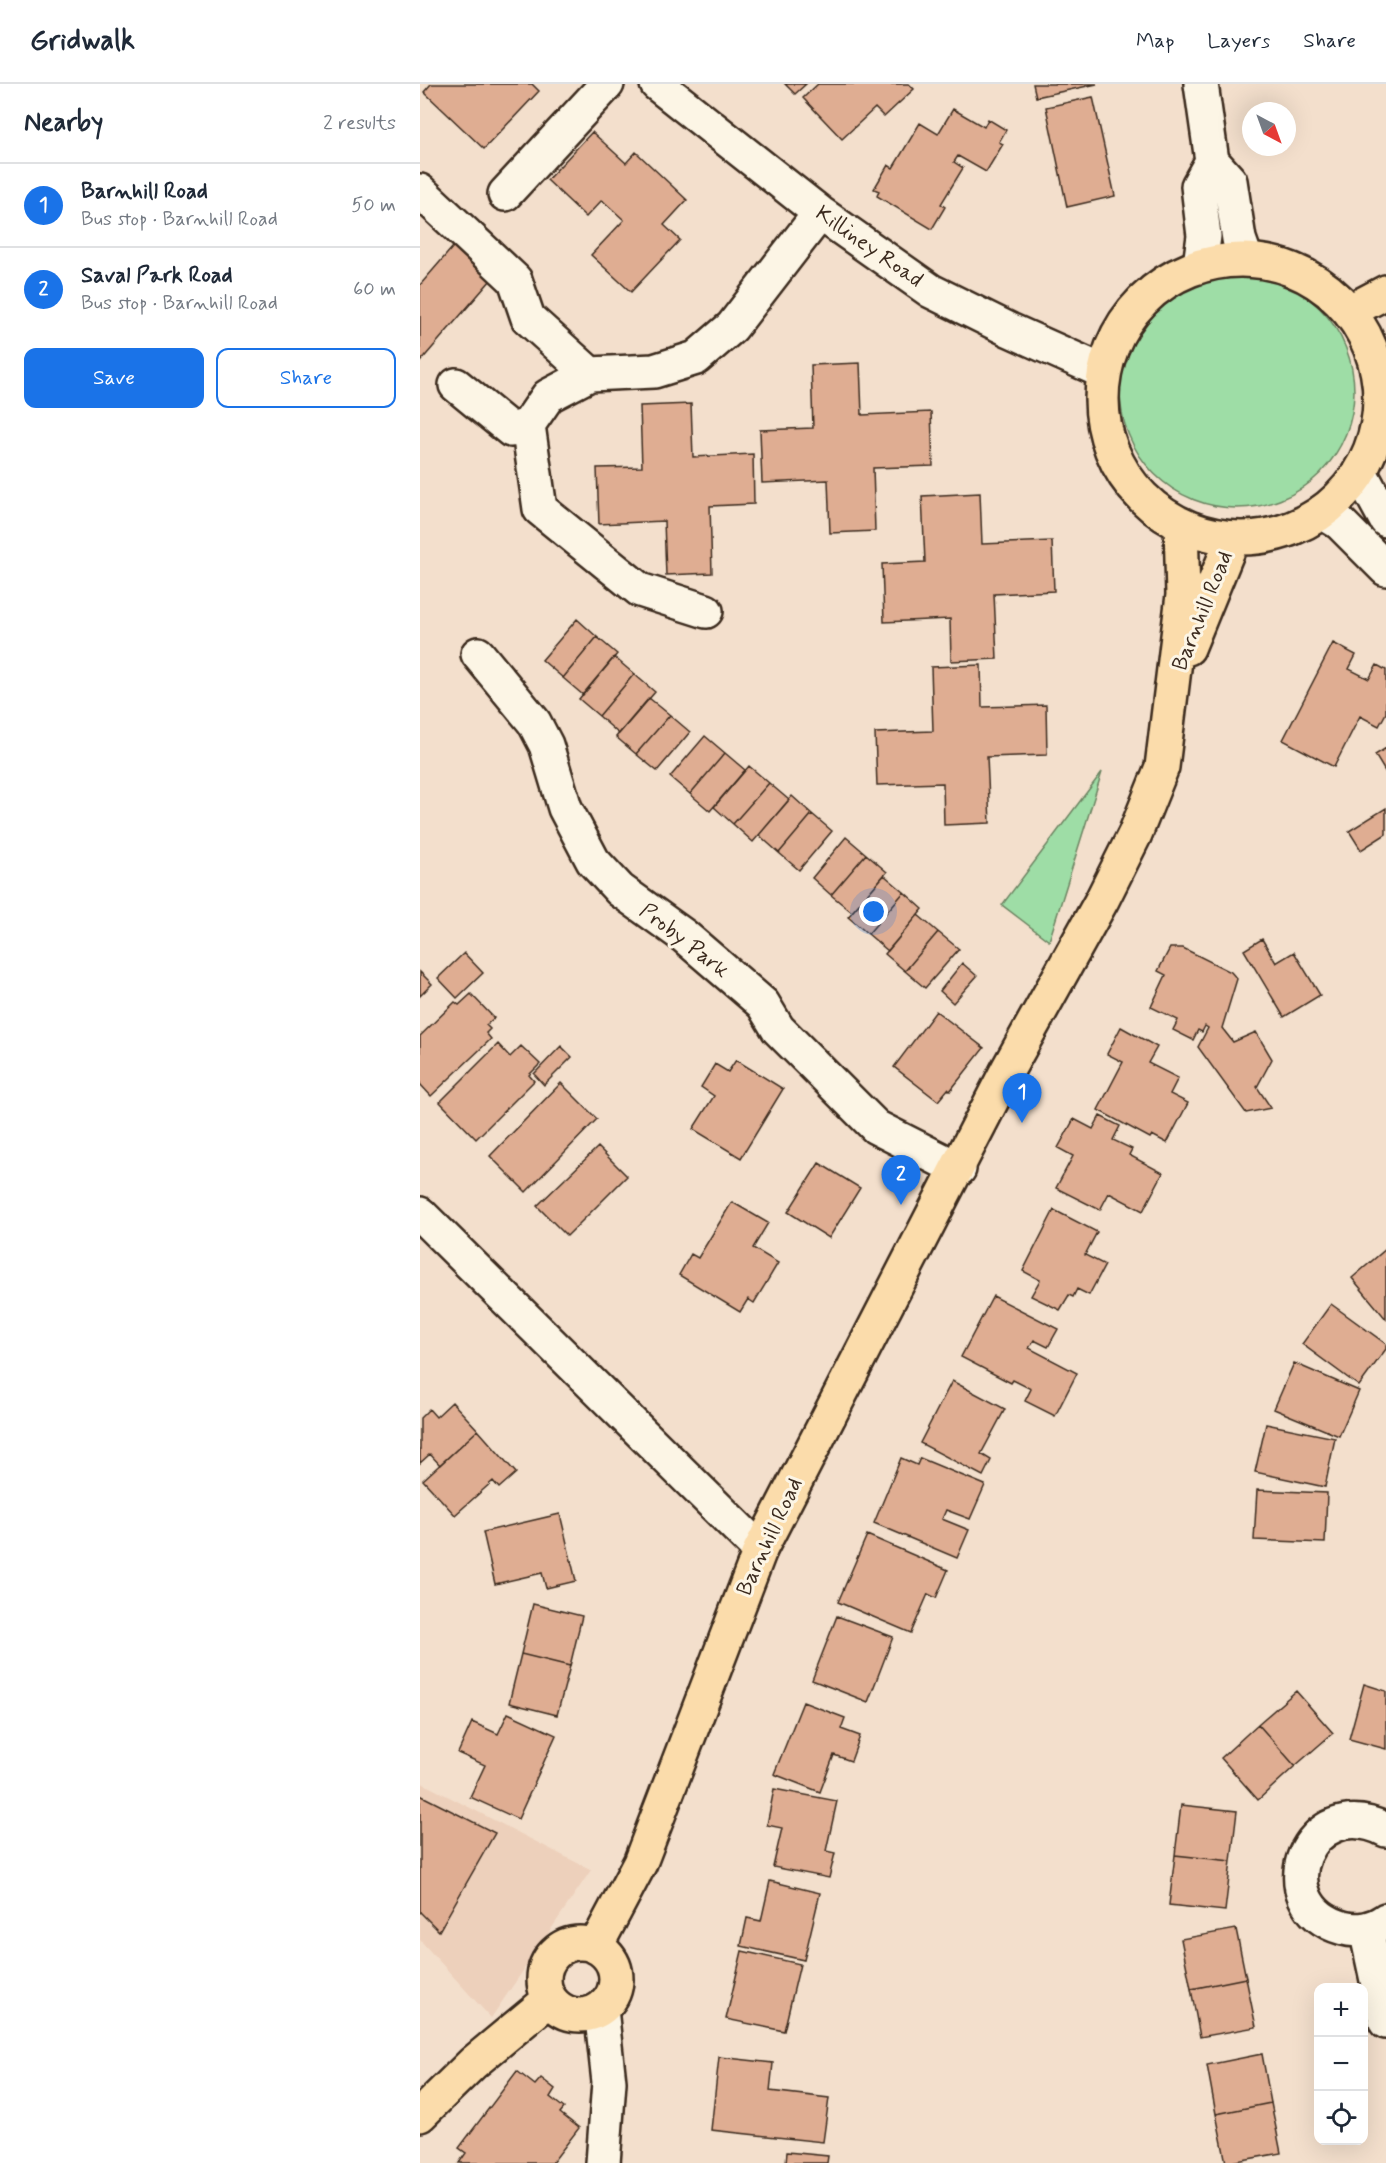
<!DOCTYPE html>
<meta charset="utf-8">
<style>
:root{--surface:#fff;--page:#f6f6f7;--text:#1f2937;--muted:#747a83;--line:#e0e1e3;--accent:#1a73e8}
body{margin:0;font-family:Mynerve,sans-serif;background:var(--page);color:var(--text)}
.controls{position:absolute;right:18px;bottom:18px;display:grid;overflow:hidden;border-radius:12px;box-shadow:0 6px 24px #0002}
.controls button{width:54px;height:54px;display:grid;place-items:center;padding:0;border:0;border-bottom:2px solid var(--line);background:var(--surface);color:var(--text);font:30px sans-serif}
.compass{position:absolute;left:822px;top:18px;width:54px;height:54px;border-radius:50%;background:var(--surface);box-shadow:0 6px 24px #0002;rotate:139deg}
.you{position:absolute;left:454px;top:828px;width:21px;height:21px;margin:-15px;border:4px solid #fff;border-radius:50%;background:#1a73e8;box-shadow:0 0 0 9px #1a73e833}
.badge{display:grid;place-items:center;width:39px;height:39px;border-radius:50%;background:var(--accent);color:#fff;font-size:20px;font-weight:700}
.pin{position:absolute;translate:-50% -50px;filter:drop-shadow(0 2px 3px #0008)}
.pin::after{content:'';position:absolute;top:32px;width:21px;height:18px;background:inherit;clip-path:polygon(0 0,100% 0,50% 100%)}
.list{margin:0;padding:0;list-style:none}
h2{display:flex;justify-content:space-between;align-items:center;height:78px;margin:0;padding:0 24px;font-size:26px}
h2 small{font-size:20px;font-weight:400;color:var(--muted)}
.list li{display:grid;grid-template-columns:39px 1fr auto;gap:18px;align-items:center;box-sizing:border-box;height:84px;padding:0 24px;border-top:2px solid var(--line)}
.list b{display:block;font-size:22px;white-space:nowrap}
.list p{margin:0;font-size:20px;white-space:nowrap;color:var(--muted)}
.list em{font-size:20px;font-style:normal;color:var(--muted)}
.actions{display:flex;gap:12px;padding:18px 24px}
.actions a{flex:1;padding:14px 0;border:2px solid var(--accent);border-radius:12px;text-align:center;font-size:21px;color:var(--accent)}
.actions .main{background:var(--accent);color:#fff}
.icon{flex:none;width:33px;height:33px;fill:none;stroke:currentColor;stroke-width:2;stroke-linecap:round;stroke-linejoin:round}
.map{position:relative;flex:none;width:966px;height:2079px;overflow:hidden}
header{display:flex;align-items:center;gap:36px;box-sizing:border-box;height:84px;padding:0 30px;background:var(--surface);border-bottom:2px solid var(--line)}
header strong{font-size:28px}
nav{display:flex;gap:33px;margin-inline-start:auto;font-size:21px}
main{display:flex}
aside{flex:1;background:var(--surface)}
.map>svg:first-child{display:block}
.built{fill:#edd0bb}
.green{fill:#9edda6;stroke:#6c8462;stroke-width:1.5}
.building{fill:#dfad92;stroke:#3b2a1e;stroke-width:1.5}
.lines{fill:none;stroke-linecap:round;stroke-linejoin:round}
.minor-casing{stroke:#3b2a1e;stroke-width:38}
.major-casing{stroke:#3b2a1e;stroke-width:38}
.minor{stroke:#fcf5e5;stroke-width:33}
.major{stroke:#fbdcab;stroke-width:33}
.labels{text-anchor:middle;dominant-baseline:central;stroke-width:6;stroke-linejoin:round;paint-order:stroke}
.street-label{font-size:22px;fill:#3b2a1e;stroke:#fcf5e5}
</style>
<header>
<strong>Gridwalk</strong>
<nav><a>Map</a><a>Layers</a><a>Share</a></nav>
</header>
<main>
<aside>
<h2>Nearby<small>2 results</small></h2>
<ul class="list">
<li><span class="badge">1</span><div><b>Barnhill Road</b><p>Bus stop · Barnhill Road</p></div><em>50 m</em></li>
<li><span class="badge">2</span><div><b>Saval Park Road</b><p>Bus stop · Barnhill Road</p></div><em>60 m</em></li>
</ul>
<div class="actions"><a class="main">Save</a><a>Share</a></div>
</aside>
<div class="map">
<svg width="966" height="2079" viewBox="0 0 966 2079">
<rect width="100%" height="100%" fill="#f3dfcc"/>
<filter id="ink" filterUnits="userSpaceOnUse"><feTurbulence type="fractalNoise" baseFrequency=".0167" numOctaves="2"/><feDisplacementMap in="SourceGraphic" scale="12" xChannelSelector="R" yChannelSelector="G"/><feConvolveMatrix kernelMatrix="1 2 1 2 8 2 1 2 1" color-interpolation-filters="sRGB"/></filter>
<g filter="url(#ink)">
<path class="built" d="M0,1698L171,1786L71,1934L0,1856Z"/>
<path class="green" d="M700 307a117 117 0 1 1 234 0a117 117 0 1 1-234 0Z
M682,688L629,857L582,821Z"/>
<path class="building" d="M11,0H112L119,7L64,65L4,8Z
M365,0H386L375,10Z
M398,0H489L494,5L464,33L455,24L422,55L383,14Z
M613,0H677L616,13Z
M673,13L695,112L647,123L626,23Z
M533,25L564,43L568,35L586,46L579,58L583,60L566,88L538,72L534,78L543,84L521,120L525,123L512,145L457,112L459,107L454,105L468,81L473,84L500,39L518,50Z
M172,48L206,79L216,68L267,116L244,141L260,156L211,208L171,171L204,136L182,116L166,133L127,96Z
M39,156L77,189L0,278V201Z
M440,279L442,331L511,328L513,382L453,384L455,447L410,449L408,396L342,399L340,346L393,344L391,281Z
M271,320L273,373L333,370L334,420L290,422L292,489L246,491L244,437L179,440L177,384L222,383L220,322Z
M560,409L562,460L632,457L634,507L574,510L577,575L531,577L530,535L464,538L462,480L505,478L502,412Z
M157,535L177,553L143,594L122,576Z
M177,553L197,570L163,611L143,594Z
M913,559L936,571L929,585L949,595L957,581L966,586V629L959,642L940,632L914,683L863,656Z
M194,573L214,590L179,632L159,615Z
M561,581L562,623L626,621L627,671L567,673L570,739L524,741L523,699L457,701L455,649L513,647L511,583Z
M214,590L235,608L199,650L179,632Z
M229,614L250,631L216,670L196,653Z
M250,631L270,648L237,687L216,670Z
M285,652L305,669L270,710L250,693Z
M966,664V689L955,671Z
M305,669L325,686L290,727L270,710Z
M329,682L349,699L313,740L294,723Z
M349,699L369,716L333,758L313,740Z
M372,712L392,730L359,769L339,751Z
M966,724V750L941,766L929,747Z
M392,730L412,747L379,786L359,769Z
M426,753L446,770L411,811L392,794Z
M446,770L467,788L432,828L411,811Z
M464,791L484,808L448,850L428,833Z
M484,808L503,825L468,867L448,850Z
M498,831L518,848L485,887L465,870Z
M518,848L539,865L505,904L485,887Z
M842,855L856,879L874,868L900,911L864,933L824,866Z
M750,864H763L811,888L817,895L802,944L813,958L836,948L852,975L837,1003L851,1024L826,1029L778,963L788,944L785,942L782,948L778,946L773,956L753,946L758,936L731,923L746,891L738,887Z
M44,869L63,889L37,914L18,894Z
M542,879L557,892L533,919L520,907Z
M0,888L12,900L0,912Z
M51,910L74,934L66,941L70,945L66,949L71,955L11,1012L0,1000V952L35,918L39,921Z
M516,927L564,964L530,1007L528,1005L518,1017L474,983Z
M701,943L737,963L728,979L758,994L750,1010L768,1019L747,1059L732,1051L730,1054L678,1026L703,978L687,970Z
M78,960L90,973L101,962L120,980L109,991L114,997L56,1055L20,1018Z
M141,962L152,973L124,1001L114,990Z
M316,976L363,1005L321,1074L273,1045L294,1012L281,1003L295,980L308,988Z
M141,999L177,1035L106,1108L70,1072Z
M680,1032L700,1042L693,1056L712,1065L709,1071L743,1089L723,1127L689,1109L680,1126L636,1104L653,1072L638,1064L654,1035L673,1045Z
M178,1063L207,1092L147,1152L117,1122Z
M399,1079L440,1104L409,1154L368,1128Z
M312,1118L348,1139L333,1164L358,1179L334,1219L328,1215L320,1228L259,1191L271,1170L278,1174Z
M634,1126L677,1148L665,1171L685,1181L669,1211L657,1205L653,1213L649,1211L640,1226L611,1212L620,1196L603,1187Z
M966,1165V1235L932,1194Z
M573,1212L638,1245L628,1263L614,1256L609,1264L657,1289L635,1332L605,1317L611,1305L593,1296L591,1299L541,1273Z
M911,1220L966,1260V1265L939,1302L882,1260Z
M874,1279L939,1307L919,1352L854,1325Z
M532,1297L585,1325L561,1370L571,1376L563,1392L500,1359Z
M32,1318L58,1346L20,1381L10,1370L0,1379V1334L9,1325L16,1333Z
M846,1340L915,1354L905,1403L835,1388Z
M58,1346L96,1389L79,1404L73,1397L35,1431L3,1396Z
M481,1374L497,1381L500,1374L565,1401L550,1435L526,1426L522,1435L549,1446L537,1474L454,1439Z
M837,1406L907,1409L905,1459L834,1456Z
M140,1430L156,1497L126,1504L122,1489L75,1500L63,1448Z
M447,1451L528,1486L516,1514L508,1510L491,1549L418,1518Z
M113,1520L162,1532L150,1582L101,1570Z
M417,1532L473,1553L448,1618L392,1596Z
M101,1570L150,1582L137,1631L89,1619Z
M944,1600L966,1607V1665L929,1655Z
M876,1607L913,1649L875,1682L838,1640Z
M383,1618L425,1634L421,1645L440,1652L431,1677L414,1671L400,1708L354,1690Z
M88,1629L136,1651L98,1735L50,1713L65,1681L38,1669L52,1638L78,1650Z
M838,1640L875,1682L838,1716L801,1674Z
M354,1705L417,1717L406,1767L415,1769L409,1794L353,1783L362,1744L347,1741Z
M0,1711L75,1749L19,1847L0,1828Z
M761,1721L817,1727L811,1777L755,1771Z
M755,1771L811,1777L805,1827L749,1821Z
M350,1797L400,1809L384,1876L321,1862L327,1834L341,1837Z
M816,1845L826,1894L771,1905L761,1855Z
M322,1867L380,1880L364,1947L306,1935Z
M826,1894L836,1943L780,1953L771,1905Z
M842,1970L851,2019L796,2030L787,1981Z
M299,1973L353,1979L350,2007L409,2014L403,2058L291,2046Z
M97,1987L115,2001L121,1994L135,2005L130,2013L144,2024L140,2029L159,2044L132,2079H39L46,2069L39,2064Z
M851,2019L861,2069L806,2079L796,2030Z
M367,2068L408,2072L407,2079H366Z"/>
<g class="lines">
<g class="minor-casing">
<path id="minor" d="M237,0L400,129L511,207L590,246L684,288
M781,0L792,77L810,97L819,155L826,175
M0,107L95,196L108,234L170,290
M85,110L187,0
M780,181L784,152L778,102L792,77
M36,301L91,346L108,341
M940,388L966,436
M902,428L920,439L966,485
M286,527L220,506L120,425L108,341L128,312L170,290L234,287L276,274L312,243L400,129
M58,570L114,638L126,661L145,724L173,777L200,806L264,852L343,920L358,945L456,1043L539,1085
M0,1130L340,1466
M966,1746C887,1706 843,1821 923,1844C937,1848 954,1845 966,1836
M946,1845L966,1938
M181,1925L189,1998L183,2079"/>
</g>
<g class="major-casing">
<path id="major" d="M682 315a139 139 0 1 1 278 0a139 139 0 1 1-278 0Z
M930,227L966,208
M768,564L813,454
M124 1895a36 36 0 1 1 72 0a36 36 0 1 1-72 0Z
M176,1862L220,1779L340,1466L588,985L682,816L715,750L742,683L763,511L761,441
M0,2031L53,1979L130,1915"/>
</g>
<use href="#minor" class="minor"/>
<use href="#major" class="major"/>
</g>
</g>
<g class="labels">
<g class="street-label">
<text transform="translate(449 163) rotate(35)">Killiney Road</text>
<text transform="translate(783 527) rotate(-68)">Barnhill Road</text>
<text transform="translate(264 857) rotate(38)">Proby Park</text>
<text transform="translate(350 1453) rotate(-65)">Barnhill Road</text>
</g>
</g>
</svg>
<div class="controls">
<button>+</button>
<button>−</button>
<button><svg class="icon" aria-label="locate" viewBox="0 0 24 24"><circle cx="12" cy="12" r="6"/><path d="M12 2v4M12 18v4M2 12h4M18 12h4"/></svg></button>
</div>
<svg class="compass" viewBox="-18 -18 36 36"><path d="M0-13l5 13h-10z" fill="#e53935"/><path d="M0 13l5-13h-10z" fill="#747a83"/></svg>
<div class="you"></div>
<div class="pin badge" style="left:602px;top:1039px">1</div>
<div class="pin badge" style="left:481px;top:1121px">2</div>
</div>
</main>
